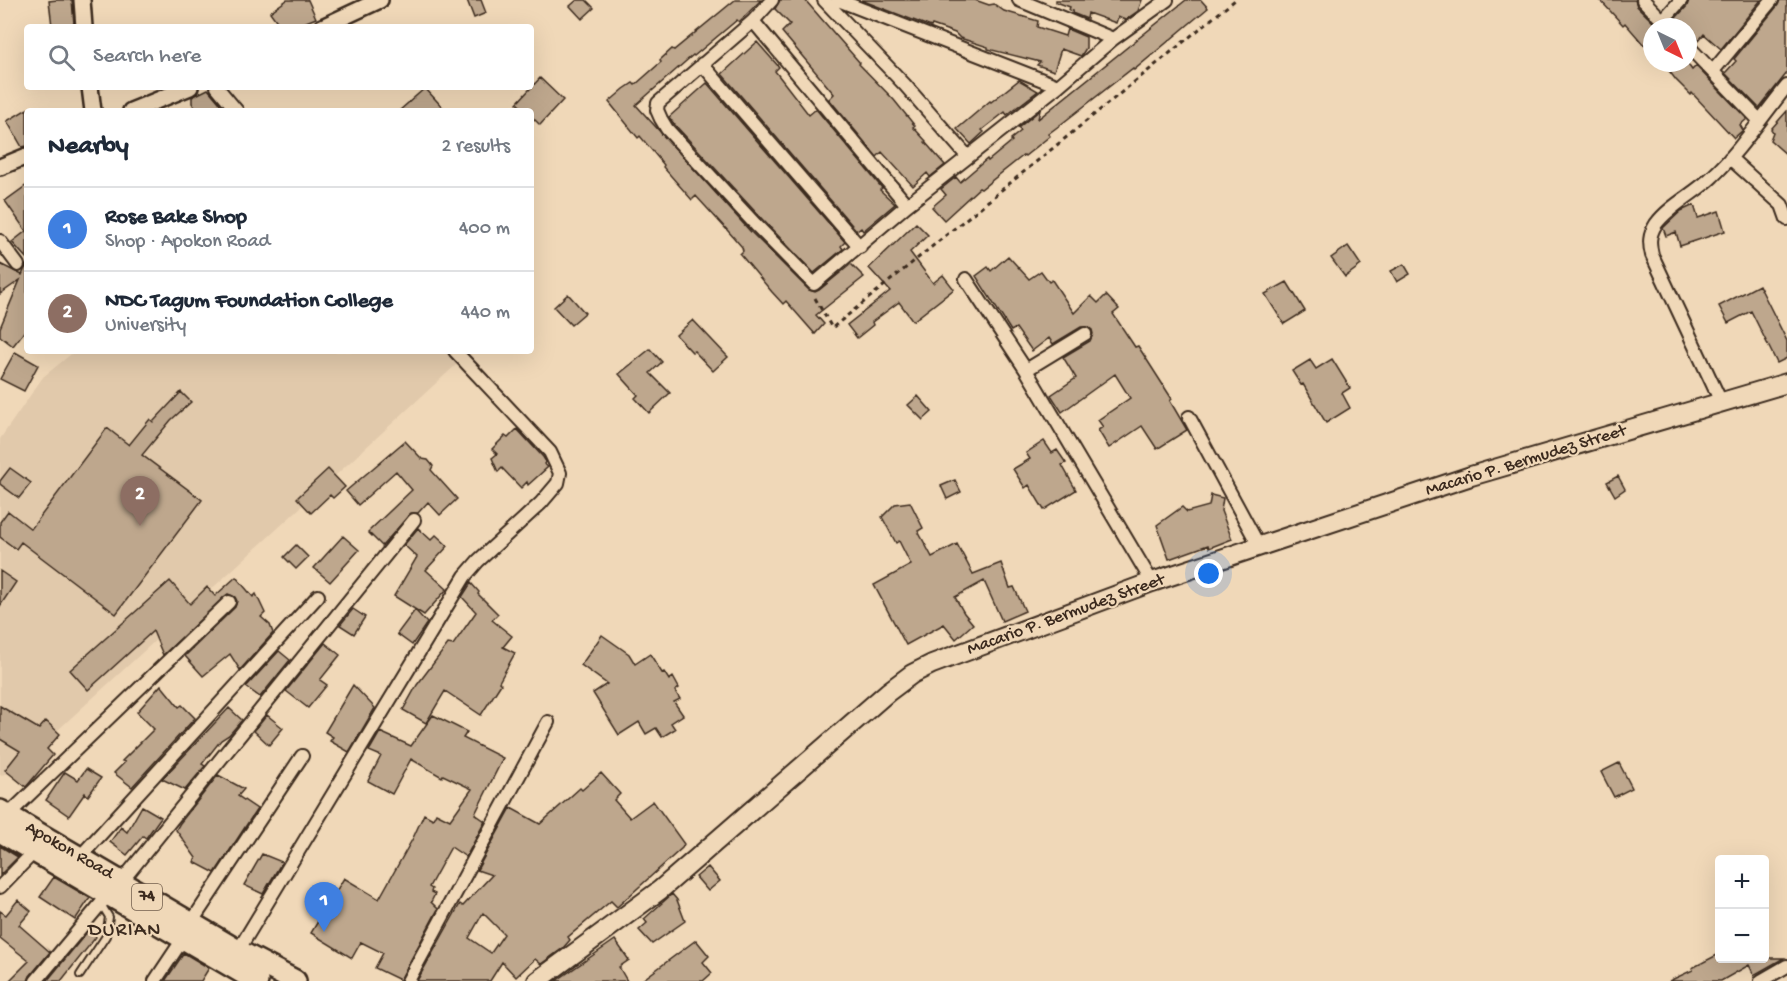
<!DOCTYPE html>
<meta charset="utf-8">
<style>
:root{--surface:#fff;--page:#f2f2f3;--text:#1f2937;--muted:#747a83;--line:#e0e1e3;--accent:#0b8043}
body{margin:0;font-family:"Gochi Hand",sans-serif;background:var(--page);color:var(--text)}
.controls{position:absolute;right:18px;bottom:18px;display:grid;overflow:hidden;border-radius:6px;box-shadow:0 6px 24px #0002}
.controls button{width:54px;height:54px;display:grid;place-items:center;padding:0;border:0;border-bottom:2px solid var(--line);background:var(--surface);color:var(--text);font:30px sans-serif}
.compass{position:absolute;left:1643px;top:18px;width:54px;height:54px;border-radius:50%;background:var(--surface);box-shadow:0 6px 24px #0002;rotate:137deg}
.you{position:absolute;left:1209px;top:574px;width:21px;height:21px;margin:-15px;border:4px solid #fff;border-radius:50%;background:#1a73e8;box-shadow:0 0 0 9px #1a73e833}
.badge{display:grid;place-items:center;width:39px;height:39px;border-radius:50%;background:var(--accent);color:#fff;font-size:20px;font-weight:700}
.pin{position:absolute;translate:-50% -50px;filter:drop-shadow(0 2px 3px #0008)}
.pin::after{content:'';position:absolute;top:32px;width:21px;height:18px;background:inherit;clip-path:polygon(0 0,100% 0,50% 100%)}
.list{margin:0;padding:0;list-style:none}
h2{display:flex;justify-content:space-between;align-items:center;height:78px;margin:0;padding:0 24px;font-size:26px}
h2 small{font-size:20px;font-weight:400;color:var(--muted)}
.list li{display:grid;grid-template-columns:39px 1fr auto;gap:18px;align-items:center;box-sizing:border-box;height:84px;padding:0 24px;border-top:2px solid var(--line)}
.list b{display:block;font-size:22px;white-space:nowrap}
.list p{margin:0;font-size:20px;white-space:nowrap;color:var(--muted)}
.list em{font-size:20px;font-style:normal;color:var(--muted)}
.icon{flex:none;width:33px;height:33px;fill:none;stroke:currentColor;stroke-width:2;stroke-linecap:round;stroke-linejoin:round}
.map{position:relative;flex:none;width:1787px;height:981px;overflow:hidden}
.search{position:absolute;background:var(--surface);box-shadow:0 6px 24px #0002;left:24px;top:24px;width:510px;height:66px;display:flex;align-items:center;gap:15px;box-sizing:border-box;padding:0 21px;border-radius:6px;color:var(--muted);font-size:22px}
.panel{position:absolute;background:var(--surface);box-shadow:0 6px 24px #0002;left:24px;top:108px;width:510px;height:246px;border-radius:6px}
.map>svg:first-child{display:block}
.built{fill:#e1c9ab}
.building{fill:#bea78d;stroke:#3b2a1e;stroke-width:1.5;fill-rule:evenodd}
.lines{fill:none;stroke-linecap:round;stroke-linejoin:round}
.service-casing{stroke:#3b2a1e;stroke-width:10}
.minor-casing{stroke:#3b2a1e;stroke-width:16}
.tertiary-casing{stroke:#3b2a1e;stroke-width:20}
.secondary-casing{stroke:#3b2a1e;stroke-width:22}
.trunk-casing{stroke:#3b2a1e;stroke-width:26}
.path{stroke:#3b2a1e;stroke-width:3;stroke-dasharray:4.5 4.5;stroke-linecap:butt}
.service{stroke:#f0d8b8;stroke-width:6}
.minor{stroke:#f0d8b8;stroke-width:12}
.tertiary{stroke:#f0d8b8;stroke-width:15}
.secondary{stroke:#f0d8b8;stroke-width:18}
.trunk{stroke:#f0d8b8;stroke-width:21}
.labels{text-anchor:middle;dominant-baseline:central;stroke-width:4.5;stroke-linejoin:round;paint-order:stroke}
.shield{fill:#f0d8b8;stroke:#715e4c;stroke-width:1.5}
.shield-label{font-size:16px;font-weight:bold;fill:#3b2a1e}
.street-label{font-size:18px;fill:#3b2a1e;stroke:#f0d8b8}
.neighbourhood-label{font-size:20px;letter-spacing:1.5px;fill:#3b2a1e;stroke:#f0d8b8}
</style>
<div class="map">
<svg width="1787" height="981" viewBox="0 0 1787 981">
<rect width="100%" height="100%" fill="#f0d8b8"/>
<filter id="ink" filterUnits="userSpaceOnUse"><feTurbulence type="fractalNoise" baseFrequency=".0167" numOctaves="2"/><feDisplacementMap in="SourceGraphic" scale="12" xChannelSelector="R" yChannelSelector="G"/><feConvolveMatrix kernelMatrix="1 2 1 2 8 2 1 2 1" color-interpolation-filters="sRGB"/></filter>
<g filter="url(#ink)">
<path class="built" d="M75,351L470,352L11,773L0,775V439L43,377Z"/>
<path class="building" d="M57,0H72L74,24L52,26L49,1Z
M287,0H308L316,18L294,27H281L270,12Z
M467,0H481L486,13L474,18Z
M577,0H586L594,8L582,19L570,6Z
M735,0H761L739,22L737,20L694,56L693,55L636,105L750,231L809,290L815,292L819,290L851,264L864,277L816,315L824,324L815,334L786,301L783,304L772,292L740,254L743,251L742,247L728,231L696,196L692,200L663,167L664,165L640,136L638,138L609,102L624,89L633,83L635,85L661,62L660,60L672,49L674,50Z
M780,0H805L860,63L859,64L894,100L915,126L913,127L926,141L925,142L945,165L930,177L927,173L913,186L882,152L877,157L829,99L834,94L782,32L790,24L775,9Z
M861,0H975L989,5L994,4L1004,11L1038,21L1037,27L1065,36L1067,29L1086,37V48L1081,56L1061,49L1054,71L1037,65L1040,62L988,49V47L960,38L955,33L932,25L931,27Z
M1056,0H1142L1138,11L1125,20L1118,17L1116,23L1088,13L1087,19L1072,13L1073,11L1069,10L1070,7L1056,2Z
M1186,0H1201L1208,8L1134,70L1133,68L1064,122L1048,134L1050,136L1025,156L1024,155L981,189L979,188L944,220L932,207L946,195L941,189L956,177L960,182L987,159L988,161L1012,141L1011,139L1021,131L1018,128L1040,110L1038,119Z
M1600,0H1635L1637,6L1658,27H1652V37L1644,45L1625,23L1623,25Z
M1689,0H1761L1721,49L1704,34L1699,40L1688,31V27H1677L1674,20L1687,6Z
M1780,0H1787V73L1759,108L1725,73L1736,61L1734,59L1778,5Z
M757,42L779,67L775,71L809,115L816,109L882,188L880,190L895,204L863,231L861,228L857,231L722,74Z
M1663,63H1687L1692,70L1696,66L1747,119L1740,125L1743,130L1734,138L1692,93L1691,95L1676,80Z
M540,78L563,100L540,125L531,116V111H525L517,103Z
M1019,80L1038,91L1007,115L1005,112L982,130L984,132L971,144L957,129L990,101L991,102Z
M707,83L845,242L841,246L843,249L814,273L762,219L674,124L669,117Z
M425,88L446,111H399Z
M208,89L219,102L223,111H197L192,103V97Z
M27,109V146L22,147L7,121Z
M1787,111V155L1770,140L1773,132L1771,129Z
M27,185V259L12,242L26,231L5,201Z
M1694,205L1698,218L1719,211L1725,231L1680,246L1676,232L1666,236L1663,228L1681,211Z
M916,223L928,235L910,252L933,283L943,275L954,289L913,321L899,302L872,322L873,325L857,338L847,325L890,291L869,268Z
M1348,246L1361,265L1345,277L1331,258Z
M1008,256L1029,279L1041,271L1049,282L1052,280L1074,313L1091,296L1098,303L1106,295L1119,309L1113,314L1135,347L1138,346L1172,399L1170,401L1187,430L1157,449L1142,426L1109,448L1098,430L1103,427L1098,420L1130,398L1115,374L1062,412L1051,395L1076,378L1063,357L1090,341L1093,334L1092,330L1088,327H1081L1053,344L1049,338L1032,351L1016,328L1011,331L976,276L988,267L991,271Z
M0,264L22,275L27,264V328L13,346L0,336V328L20,280L0,294Z
M1404,264L1410,274L1397,282L1391,271Z
M1287,282L1305,311L1284,324L1265,294Z
M1759,285L1787,341V358L1777,363L1751,311L1728,323L1719,306Z
M568,294L585,313L571,325L554,307Z
M693,320L728,357L713,371L694,351L692,352L676,335Z
M650,349L662,362L650,373L670,393L649,413L635,398L638,395L619,374Z
M15,352L38,365L24,391L0,379Z
M1332,359L1350,388L1342,393L1350,408L1326,423L1303,384L1301,385L1292,371L1310,360L1316,369Z
M181,392L191,402L171,420L142,455L202,500L116,614L21,542L16,549L0,537V522L8,511L31,529L107,428L129,445L150,419L153,422Z
M918,396L932,412L923,420L908,405Z
M517,429L543,457L546,462L544,464L548,467L528,485L527,482L521,488L502,468L498,472L492,458L497,454L492,449L505,436L508,438Z
M405,441L422,459L428,460L433,466L431,470L457,499L440,515L428,502L418,513H411L382,546L368,532L412,490L396,471L358,505L346,491Z
M1044,441L1052,453L1057,450L1066,463L1062,465L1076,490L1044,510L1029,485L1025,488L1013,469L1030,459L1026,453Z
M10,468L31,483L19,498L0,484V481Z
M328,469L345,487L333,498L330,495L311,513L297,498Z
M1618,476L1625,489L1615,496L1607,482Z
M955,480L961,492L947,499L941,486Z
M1211,495L1223,498L1221,511L1232,539L1209,548L1208,545L1169,559L1157,525L1182,507L1187,512L1209,506Z
M910,502L923,528L918,531L932,557L957,544L973,574L1001,563L1010,588L1014,587L1025,611L1002,621L984,581L955,597L964,613L973,624L956,639L944,624L906,645L874,585L911,565L899,541L896,543L882,517L895,504Z
M418,528L431,540L436,535L448,546L426,570L447,589L424,615L394,596L417,557L404,545Z
M343,536L359,550L330,582L314,568Z
M296,545L308,557L296,569L284,557Z
M0,571L16,582L0,606Z
M236,577L253,597L256,594L265,613L261,617L270,625L273,633L240,670L230,654L203,676L185,656L235,607L237,601L235,597L228,594L163,655L153,631L88,690L70,670L170,581L190,604L207,587L215,596Z
M471,583L479,592L478,594L498,614L492,620L512,636L503,647L515,653L499,682L501,684L481,715L445,691L426,723L403,710L417,685L448,644L453,645L476,612L462,597Z
M353,609L365,617L354,634L340,625Z
M415,610L427,623L412,645L397,634Z
M602,635L629,654L635,664L650,654L662,673L664,672L669,680L673,677L679,688L675,691L680,699L674,702L683,715L671,723L675,729L662,737L656,728L646,734L639,722L619,735L593,693L607,684L581,665Z
M325,643L340,655L320,680L327,685L308,708L286,691Z
M279,651L290,660L260,697L246,687Z
M161,685L179,707L182,705L195,718L132,787L114,773L125,762L122,761L154,729L137,712Z
M353,685L375,708L349,752L330,741L333,737L325,732Z
M0,706L39,729L46,721L60,734L47,749L53,755L26,787L5,770L20,751L0,739Z
M229,708L242,720L229,735L221,740L202,764L205,766L185,790L162,779Z
M267,715L283,728L269,745L254,731Z
M433,715L467,732L463,738L503,758L475,814L485,821L466,857L451,847L429,887L432,889L431,892L435,894L431,902L438,909L400,980L375,968L383,953L361,942L352,958L311,933L344,878L379,899L413,838L424,814L433,819L436,813L450,820L472,789L443,775L442,777L411,759L392,794L368,781L381,756L369,751L380,732L411,746Z
M1619,763L1632,788L1614,797L1601,772Z
M86,769L101,778L88,796L85,793L69,816L46,800L65,772L78,780Z
M601,773L620,794L614,800L630,818L653,801L684,844L682,848L617,907L611,901L568,937L570,940L563,948L541,964L535,959L516,977L502,962L490,981H417L460,904L463,906L492,875L477,870L511,808L540,824L580,788L582,790ZM483,913L504,934L491,953L469,938Z
M218,775L244,789L238,796L257,809L215,873L194,862L196,858L176,830L180,823Z
M142,806L161,817L146,838L143,836L127,855L110,842L121,827L127,832Z
M0,846L18,857L0,875Z
M262,854L282,862L263,894L244,885Z
M708,867L720,881L708,891L696,877Z
M54,877L90,898L75,920L40,897Z
M672,894L677,900L685,921L652,944L639,930L647,923L644,919Z
M18,900L31,911L19,925L50,952L30,976L28,981H9L29,961L0,938V911L6,915Z
M88,931L96,937L61,981H47Z
M615,940L629,960L619,967L627,981H556Z
M696,940L709,956L703,962L712,973L703,981H641Z
M184,953L209,968L201,981H165Z
M1719,954V958H1784L1754,975L1749,965L1721,981H1669L1693,970L1692,968Z"/>
<g class="lines">
<g class="service-casing">
<path id="service" d="M80,975L106,936L109,917L101,904"/>
</g>
<g class="minor-casing">
<path id="minor" d="M772,0L753,21L658,103L657,110L661,119L667,129L756,225L814,284L907,205L1058,86L1113,39L1167,0
M824,0L905,85L968,157
M838,0L1058,86
M1019,0L1113,39
M1643,0L1669,27
M1663,20L1681,0
M753,21L907,205
M1688,46L1759,120
M702,64L860,247
M1713,71L1772,0
M217,87L237,111
M1730,158L1782,205L1787,219
M0,241L18,265
M966,279L1026,370L1152,582
M1026,370L1085,334
M1721,402L1652,255C1649,243 1649,235 1656,224C1670,205 1696,193 1713,176C1741,150 1762,116 1787,86
M1189,417L1259,546
M8,815L229,602
M79,858L318,596
M122,881L414,520
M0,887L35,851
M191,923L302,756
M236,954L465,576L478,561L541,503L558,483L560,473L550,452L455,351
M36,981L109,894
M155,981L183,939
M408,981L548,722
M1761,981L1787,966"/>
</g>
<g class="tertiary-casing">
<path id="tertiary" d="M82,0L84,27
M322,27L380,0
M90,87L93,111
M131,111L190,87
M0,167L27,156"/>
</g>
<g class="secondary-casing">
<path id="secondary" d="M537,981L660,890L888,692L912,674L932,664L1152,582L1471,476L1787,383"/>
</g>
<g class="trunk-casing">
<path id="trunk" d="M0,811L238,951L295,981
M0,831L257,981"/>
</g>
<path class="path" d="M815,298L832,328L1235,0"/>
<use href="#service" class="service"/>
<use href="#minor" class="minor"/>
<use href="#tertiary" class="tertiary"/>
<use href="#secondary" class="secondary"/>
<use href="#trunk" class="trunk"/>
</g>
</g>
<g class="labels">
<rect class="shield" x="132" y="884" width="30" height="26" rx="4.5"/>
<g class="shield-label">
<text x="147" y="897">74</text>
</g>
<g class="street-label">
<text transform="translate(1526 461) rotate(-17)">Macario P. Bermudez Street</text>
<text transform="translate(1066 615) rotate(-20)">Macario P. Bermudez Street</text>
<text transform="translate(69 851) rotate(30)">Apokon Road</text>
</g>
<g class="neighbourhood-label">
<text x="125" y="931">DURIAN</text>
</g>
</g>
</svg>
<div class="controls">
<button>+</button>
<button>−</button>
</div>
<svg class="compass" viewBox="-18 -18 36 36"><path d="M0-13l5 13h-10z" fill="#e53935"/><path d="M0 13l5-13h-10z" fill="#747a83"/></svg>
<div class="you"></div>
<div class="pin badge" style="left:324px;top:932px;background:#3f7fe0">1</div>
<div class="pin badge" style="left:140px;top:526px;background:#8d6e63">2</div>
<div class="search"><svg class="icon" aria-label="search" viewBox="0 0 24 24"><circle cx="10" cy="10" r="6"/><path d="M15 15l6 6"/></svg>Search here</div>
<section class="panel">
<h2>Nearby<small>2 results</small></h2>
<ul class="list">
<li><span class="badge" style="background:#3f7fe0">1</span><div><b>Rose Bake Shop</b><p>Shop · Apokon Road</p></div><em>400 m</em></li>
<li><span class="badge" style="background:#8d6e63">2</span><div><b>NDC Tagum Foundation College</b><p>University</p></div><em>440 m</em></li>
</ul>
</section>
</div>
